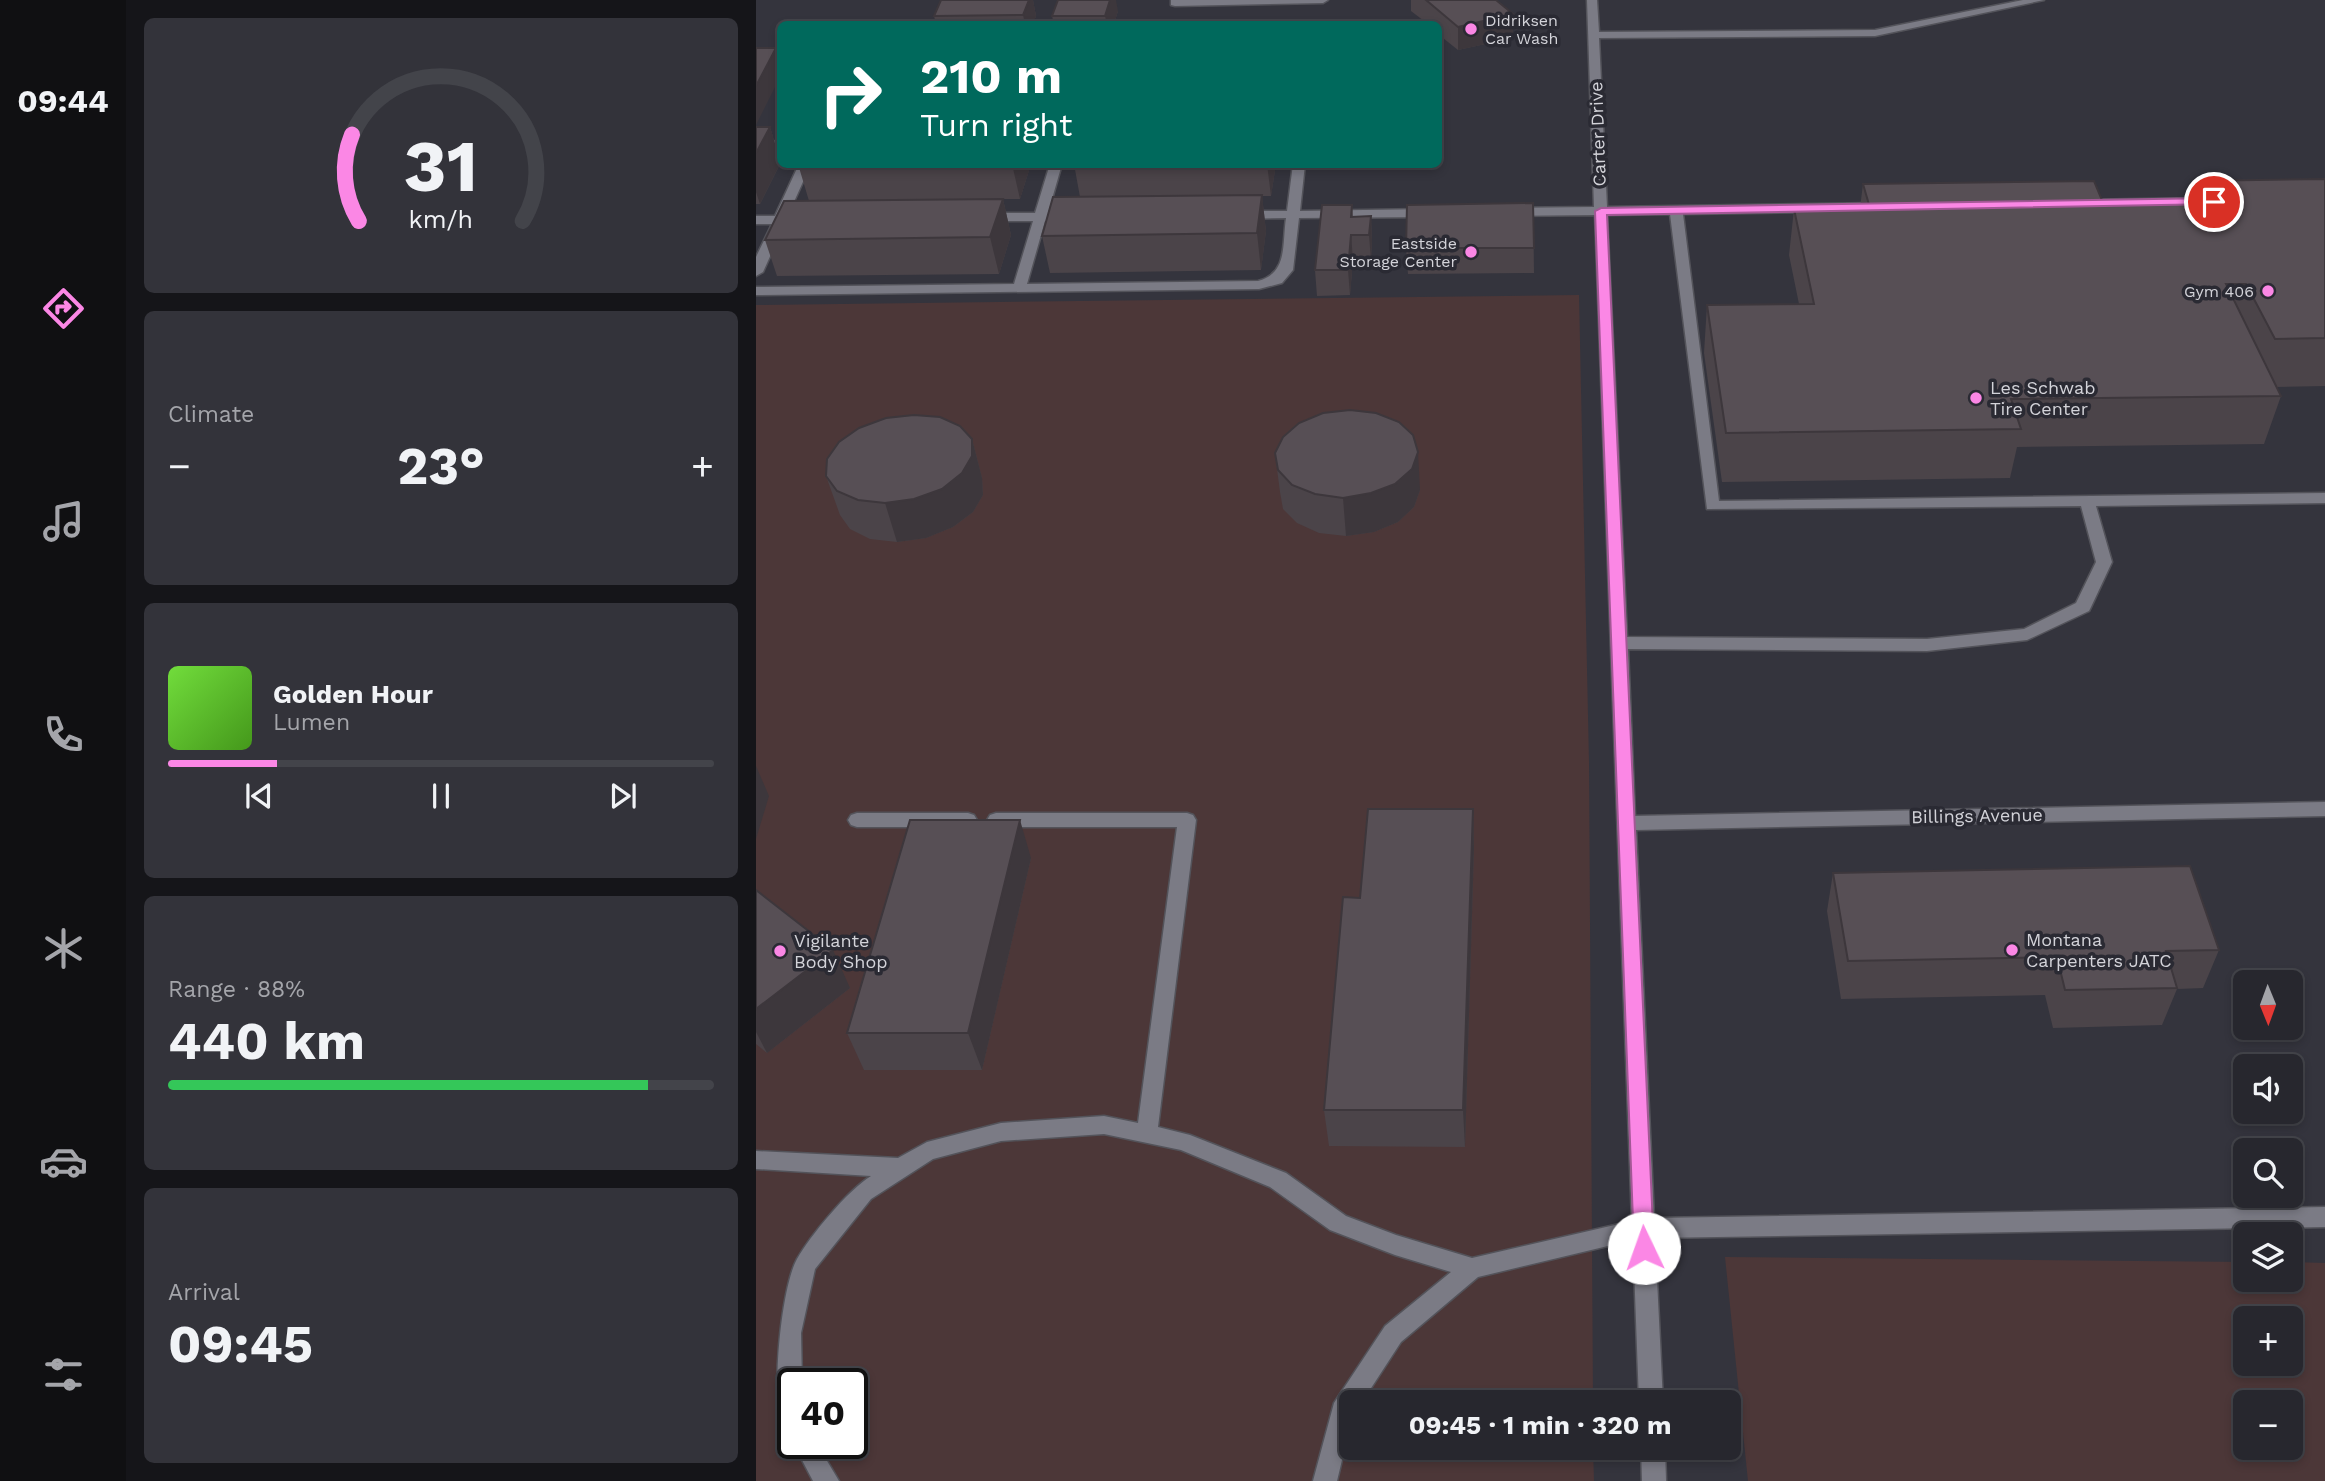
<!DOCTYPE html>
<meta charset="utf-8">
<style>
body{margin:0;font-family:"Work Sans",sans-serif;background:#33333a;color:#f1f3f6;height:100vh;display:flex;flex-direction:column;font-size:26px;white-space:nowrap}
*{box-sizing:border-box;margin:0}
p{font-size:23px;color:#a4a5aa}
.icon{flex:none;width:38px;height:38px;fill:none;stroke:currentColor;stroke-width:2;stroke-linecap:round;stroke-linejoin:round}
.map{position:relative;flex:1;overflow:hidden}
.drawer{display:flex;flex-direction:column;gap:18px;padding:18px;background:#151519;width:630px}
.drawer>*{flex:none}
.guide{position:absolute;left:21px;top:21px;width:665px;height:147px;border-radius:10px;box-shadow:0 4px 10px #0003,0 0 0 2px #43444a;background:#00695c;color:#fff;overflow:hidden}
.needle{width:46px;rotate:179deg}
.controls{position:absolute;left:1477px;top:970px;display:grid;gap:14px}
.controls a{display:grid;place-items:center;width:70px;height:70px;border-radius:10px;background:#27272e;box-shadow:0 4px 10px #0003,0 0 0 2px #43444a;font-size:35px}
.speed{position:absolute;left:21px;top:1368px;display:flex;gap:14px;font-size:35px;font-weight:700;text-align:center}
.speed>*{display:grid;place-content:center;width:91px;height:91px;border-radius:50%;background:#27272e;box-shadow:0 4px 10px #0003,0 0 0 2px #43444a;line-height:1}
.speed .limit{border:4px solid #111;border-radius:10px;background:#fff;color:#111}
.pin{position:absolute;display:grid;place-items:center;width:60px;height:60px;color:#fff;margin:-30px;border:4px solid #fff;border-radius:50%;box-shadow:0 2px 7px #0007}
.me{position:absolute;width:77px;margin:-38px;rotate:357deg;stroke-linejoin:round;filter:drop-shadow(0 0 5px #0008)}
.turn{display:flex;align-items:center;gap:24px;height:147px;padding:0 28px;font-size:32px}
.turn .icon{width:91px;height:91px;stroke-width:2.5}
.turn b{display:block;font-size:49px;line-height:60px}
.big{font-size:52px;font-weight:700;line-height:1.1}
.drawer .tile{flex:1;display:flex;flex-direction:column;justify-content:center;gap:10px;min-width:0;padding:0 24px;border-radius:10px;background:#33333a}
.drawer .dial{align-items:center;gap:0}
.dial svg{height:182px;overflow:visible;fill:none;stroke:#43444a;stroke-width:7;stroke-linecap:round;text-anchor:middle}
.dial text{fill:#f1f3f6;stroke:none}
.song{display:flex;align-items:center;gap:21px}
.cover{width:84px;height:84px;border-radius:10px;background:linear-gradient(135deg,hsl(100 70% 55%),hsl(100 70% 35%))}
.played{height:7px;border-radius:4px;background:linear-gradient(90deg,#fb87e5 20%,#43444a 20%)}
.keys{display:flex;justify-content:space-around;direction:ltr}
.heat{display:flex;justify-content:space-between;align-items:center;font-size:38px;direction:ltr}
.charge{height:10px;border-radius:5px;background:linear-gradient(90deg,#34c759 88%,#43444a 0)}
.trip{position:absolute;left:583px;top:1390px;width:402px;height:70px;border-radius:10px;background:#27272e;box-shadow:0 4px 10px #0003,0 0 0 2px #43444a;font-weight:700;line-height:70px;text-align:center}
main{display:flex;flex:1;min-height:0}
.tabs{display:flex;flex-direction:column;width:126px;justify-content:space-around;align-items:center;background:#101012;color:#a4a5aa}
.tabs .icon{width:49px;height:49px}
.tabs .active{color:#fb87e5}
.tabs b{font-size:32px;color:#f1f3f6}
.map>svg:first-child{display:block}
</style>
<main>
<nav class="tabs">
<b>09:44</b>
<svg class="icon active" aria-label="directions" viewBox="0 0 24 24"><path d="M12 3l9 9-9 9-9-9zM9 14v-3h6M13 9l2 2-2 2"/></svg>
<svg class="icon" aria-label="music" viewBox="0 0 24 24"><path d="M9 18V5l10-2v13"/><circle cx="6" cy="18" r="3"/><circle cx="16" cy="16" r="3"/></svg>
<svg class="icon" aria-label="phone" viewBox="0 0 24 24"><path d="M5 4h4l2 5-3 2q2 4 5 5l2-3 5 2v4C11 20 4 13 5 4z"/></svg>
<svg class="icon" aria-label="climate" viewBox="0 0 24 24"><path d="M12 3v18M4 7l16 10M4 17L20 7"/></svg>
<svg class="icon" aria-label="car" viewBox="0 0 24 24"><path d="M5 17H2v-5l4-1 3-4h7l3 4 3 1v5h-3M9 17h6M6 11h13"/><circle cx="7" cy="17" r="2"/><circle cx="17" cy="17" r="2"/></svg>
<svg class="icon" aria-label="filters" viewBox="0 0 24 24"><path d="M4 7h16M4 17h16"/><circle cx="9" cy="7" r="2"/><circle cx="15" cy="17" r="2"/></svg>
</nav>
<section class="drawer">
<div class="tile dial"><svg viewBox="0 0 100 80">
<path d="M14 69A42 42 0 1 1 86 69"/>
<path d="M14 69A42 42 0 0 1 11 31" stroke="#fb87e5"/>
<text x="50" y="56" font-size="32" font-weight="700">31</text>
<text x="50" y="72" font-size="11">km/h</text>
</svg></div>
<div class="tile"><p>Climate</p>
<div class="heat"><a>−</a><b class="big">23°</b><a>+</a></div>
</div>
<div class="tile">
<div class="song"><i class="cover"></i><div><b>Golden Hour</b><p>Lumen</p></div></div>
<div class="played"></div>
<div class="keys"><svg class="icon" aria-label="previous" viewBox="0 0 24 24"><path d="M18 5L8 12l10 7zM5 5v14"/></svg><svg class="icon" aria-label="pause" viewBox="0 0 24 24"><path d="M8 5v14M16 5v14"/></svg><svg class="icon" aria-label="next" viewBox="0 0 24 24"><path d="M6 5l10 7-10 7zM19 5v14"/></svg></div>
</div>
<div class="tile"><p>Range · 88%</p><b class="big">440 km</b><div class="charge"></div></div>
<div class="tile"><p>Arrival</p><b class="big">09:45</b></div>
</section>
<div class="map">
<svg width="1569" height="1481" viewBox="0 0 1569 1481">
<rect width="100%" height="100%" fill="#34343d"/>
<g fill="#4c3738" fill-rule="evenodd">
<path d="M823 295 833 762 837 1402H595V1447H837L838 1481H0V305ZM37 1384H96V1444H37Z"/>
<path d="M969 1257 1489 1262V1279H1535V1262L1569 1263V1481H992ZM1489 1318H1535V1363H1489ZM1489 1402H1535V1447H1489Z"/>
</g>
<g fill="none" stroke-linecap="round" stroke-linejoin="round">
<defs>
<g id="minor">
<path d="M415 0H572L567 3 419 6 415 5Z"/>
<path d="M831 0H841L843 32 1119 30 1267 0H1288L1119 36 843 38 851 207 1128 203 1134 207 1128 211 927 214 963 501 1569 493V503L1340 506 1356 562 1335 607 1333 611 1271 640 1171 651 872 649 879 816 1569 802V816L880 830 898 1218 1569 1207V1227L899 1238 907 1402H883L877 1240 722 1277 645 1342 606 1402H595V1422L581 1481H557L578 1403 629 1326 695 1272 639 1255 574 1230 514 1187 425 1150 348 1134 245 1141 177 1159 115 1199 59 1269 45 1333 46 1384H37V1435L29 1432C13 1405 25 1287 41 1259 54 1236 92 1190 115 1176L0 1169V1151L142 1158 171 1142 245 1123 348 1116 382 1123 421 827H240L234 825 231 820 234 815 240 813H431L437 815 440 820 402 1127 434 1135 530 1173 590 1216 640 1235 716 1258 876 1221 839 215 754 216 748 212 754 208 838 207ZM914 214 951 509 1325 506 1340 562 1320 603 1268 629 1171 639 871 637 851 215Z"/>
<path d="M24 138V153H17L18 142Z"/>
<path d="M43 164H55L32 215H43L49 219 43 223H29L7 272 0 276V257L16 224H0V216H19Z"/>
<path d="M294 164H306L292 213H313L319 217 313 221H289L271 284 502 281C532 273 526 245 530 218L484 219 478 215 484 211H531L537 164H549L544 211 673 209 679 213 673 217 543 218 537 270 526 283 503 289 0 295V287L258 284 277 221H229L223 217 229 213H279Z"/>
<path d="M1454 198 1458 199V205L1324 208 1318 204 1324 200Z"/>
<path d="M101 813H212L218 815 221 820 218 825 212 827H101L95 825 92 820 95 815Z"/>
<path d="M37 1443 61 1444 83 1481H57Z"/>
<path d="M885 1447H909L910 1481H886Z"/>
</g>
</defs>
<use href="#minor" stroke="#53535a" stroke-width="3"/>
<use href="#minor" fill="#7b7b85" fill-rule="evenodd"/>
</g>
<g fill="#4b4449">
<path d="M185 0H277L280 16 277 24H180L178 16Z"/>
<path d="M655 0H740L757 14V38L702 50 682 34V24H672L655 11Z"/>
<path d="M362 11 358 24H298L296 16Z"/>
<path d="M0 127H14L24 160V164L4 204H0Z"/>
<path d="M42 164H275L264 199H247L255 235 243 274 21 276 9 240 53 201Z"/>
<path d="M318 164H520L515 196H506L510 231 505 270 294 273 286 236 324 197Z"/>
<path d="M1569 179V386L1520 387 1525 396 1508 444 1261 447 1254 478 966 482 948 353 951 305 1043 304 1033 255 1038 209 1104 208 1107 184 1348 205 1431 204 1438 181Z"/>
<path d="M777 203 778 273 652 274 650 248Z"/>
<path d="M596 205 597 217 615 216 616 241 615 260H597L594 295 561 296 559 270Z"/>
<path d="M216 439 226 478 227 495 217 512 197 527 170 538 141 542 114 539 94 529 84 515 70 476Z"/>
<path d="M519 453 664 490 658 507 642 522 618 532 590 536 563 533 541 523 527 509 524 492Z"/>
<path d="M717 809 718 848 709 1147 573 1146 568 1110Z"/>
<path d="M275 858 226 1070H108L91 1033Z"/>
<path d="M1077 873 1463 950 1447 988 1421 989 1406 1025 1297 1028 1289 995 1085 999 1071 911Z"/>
<path d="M0 890 94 988 11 1053 0 1044Z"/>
</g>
<g fill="#3d373c">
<path d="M273 0H277L280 16 277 24H269L267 15Z"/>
<path d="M354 0H360L362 11 358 24H351L349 16Z"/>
<path d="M757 14V38L702 50V27Z"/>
<path d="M20 48 24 63V77L0 125V86Z"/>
<path d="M14 127 24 160V164L4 204 0 192V153Z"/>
<path d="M256 164H275L264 199Z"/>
<path d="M511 164H520L515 196Z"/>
<path d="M506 195 510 231 505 270 501 233Z"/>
<path d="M247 199 255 235 243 274 234 237Z"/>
<path d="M615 216 616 241 615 260 613 235Z"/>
<path d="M595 235 597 260 594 295 592 270Z"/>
<path d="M216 439 226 478 227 495 217 512 197 527 170 538 141 542 129 503Z"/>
<path d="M662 452 664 490 658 507 642 522 618 532 590 536 587 498Z"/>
<path d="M0 766 13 796 0 839Z"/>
<path d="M717 809 718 848 709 1147 707 1110Z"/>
<path d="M264 820 275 858 226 1070 212 1033Z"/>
<path d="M77 950 94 988 11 1053 0 1032V1009Z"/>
</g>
<g fill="#574f55" stroke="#3d373c" stroke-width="2">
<path d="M185 0H273L267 15 178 16Z"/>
<path d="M302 0H354L349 16H296Z"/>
<path d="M670 0H740L757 14 702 27Z"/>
<path d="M0 48H20L0 86Z"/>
<path d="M0 127H14L0 153Z"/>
<path d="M1569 179V338L1519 339 1490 284H1470L1525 396 1255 399 1265 429 970 433 951 305 1058 304 1038 209 1114 208 1107 184 1338 181 1348 205 1449 203 1438 181Z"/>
<path d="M506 195 501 233 286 236 297 197Z"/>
<path d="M247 199 234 237 9 240 28 201Z"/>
<path d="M777 203 778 248H650L651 205Z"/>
<path d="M566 205H596L595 217 615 216 613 235H595L592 270H559Z"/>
<path d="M594 410 620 413 643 422 657 435 662 452 656 469 639 484 615 493 587 498 559 494 536 485 522 470 519 453 527 437 543 423 567 413Z"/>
<path d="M158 415 184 417 204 426 216 439V456L206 473 186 489 158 499 129 503 102 500 81 491 70 476 71 459 83 442 103 428 130 418Z"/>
<path d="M612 809H717L707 1110H568L587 897 604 898Z"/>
<path d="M154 820H264L212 1033H91Z"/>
<path d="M1434 866 1463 950 1410 951 1421 988 1309 990 1301 957 1092 961 1077 873Z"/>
<path d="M0 890 77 950 0 1009Z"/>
</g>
<path fill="#fb87e5" stroke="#a35895" stroke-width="2" d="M1458 198 1462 199V204L851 215 898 1248 896 1255 888 1257 881 1255 878 1248 839 211 845 208Z"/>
<g fill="#fb87e5" stroke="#2a2a33" stroke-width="2.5">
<circle cx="715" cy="29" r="7"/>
<circle cx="715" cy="252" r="7"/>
<circle cx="1512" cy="291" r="7"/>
<circle cx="1220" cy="398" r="7"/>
<circle cx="1256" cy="950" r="7"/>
<circle cx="24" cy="951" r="7"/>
</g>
<g text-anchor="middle" stroke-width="7" stroke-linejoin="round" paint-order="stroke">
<g font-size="16" fill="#d3d3d9" stroke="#2a2a33" text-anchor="end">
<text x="729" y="26" text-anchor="start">Didriksen<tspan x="729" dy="18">Car Wash</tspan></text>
<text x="701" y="249">Eastside<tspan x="701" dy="18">Storage Center</tspan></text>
<text x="1498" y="297">Gym 406</text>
</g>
<g font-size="18" fill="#d3d3d9" stroke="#2a2a33">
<text transform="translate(842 134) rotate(-92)" y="6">Carter Drive</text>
<text transform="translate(1221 816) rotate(-1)" y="6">Billings Avenue</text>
</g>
<g font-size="18" fill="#d3d3d9" stroke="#2a2a33" text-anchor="start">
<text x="1234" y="394">Les Schwab<tspan x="1234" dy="21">Tire Center</tspan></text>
<text x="1270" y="946">Montana<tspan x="1270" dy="21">Carpenters JATC</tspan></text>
<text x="38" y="947">Vigilante<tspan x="38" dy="21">Body Shop</tspan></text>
</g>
</g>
</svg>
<div class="controls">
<a><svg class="needle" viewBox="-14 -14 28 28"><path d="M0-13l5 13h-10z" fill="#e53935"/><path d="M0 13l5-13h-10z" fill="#a4a5aa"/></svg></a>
<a><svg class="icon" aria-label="sound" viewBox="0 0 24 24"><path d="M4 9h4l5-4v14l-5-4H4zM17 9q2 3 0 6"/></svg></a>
<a><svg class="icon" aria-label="search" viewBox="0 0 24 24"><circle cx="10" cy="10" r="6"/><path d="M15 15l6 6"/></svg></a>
<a><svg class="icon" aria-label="layers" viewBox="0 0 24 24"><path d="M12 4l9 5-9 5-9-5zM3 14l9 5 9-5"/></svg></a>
<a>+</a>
<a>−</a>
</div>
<div class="speed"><div class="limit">40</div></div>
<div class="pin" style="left:1458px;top:202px;background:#d93025"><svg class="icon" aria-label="arrive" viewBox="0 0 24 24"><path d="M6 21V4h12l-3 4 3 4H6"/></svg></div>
<svg class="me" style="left:888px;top:1248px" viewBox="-20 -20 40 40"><circle r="19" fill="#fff"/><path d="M0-13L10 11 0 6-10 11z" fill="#fb87e5"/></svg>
<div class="trip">09:45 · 1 min · 320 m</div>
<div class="guide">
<div class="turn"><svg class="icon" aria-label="right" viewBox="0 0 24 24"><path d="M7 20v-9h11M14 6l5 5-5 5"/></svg><div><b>210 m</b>Turn right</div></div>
</div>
</div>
</main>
